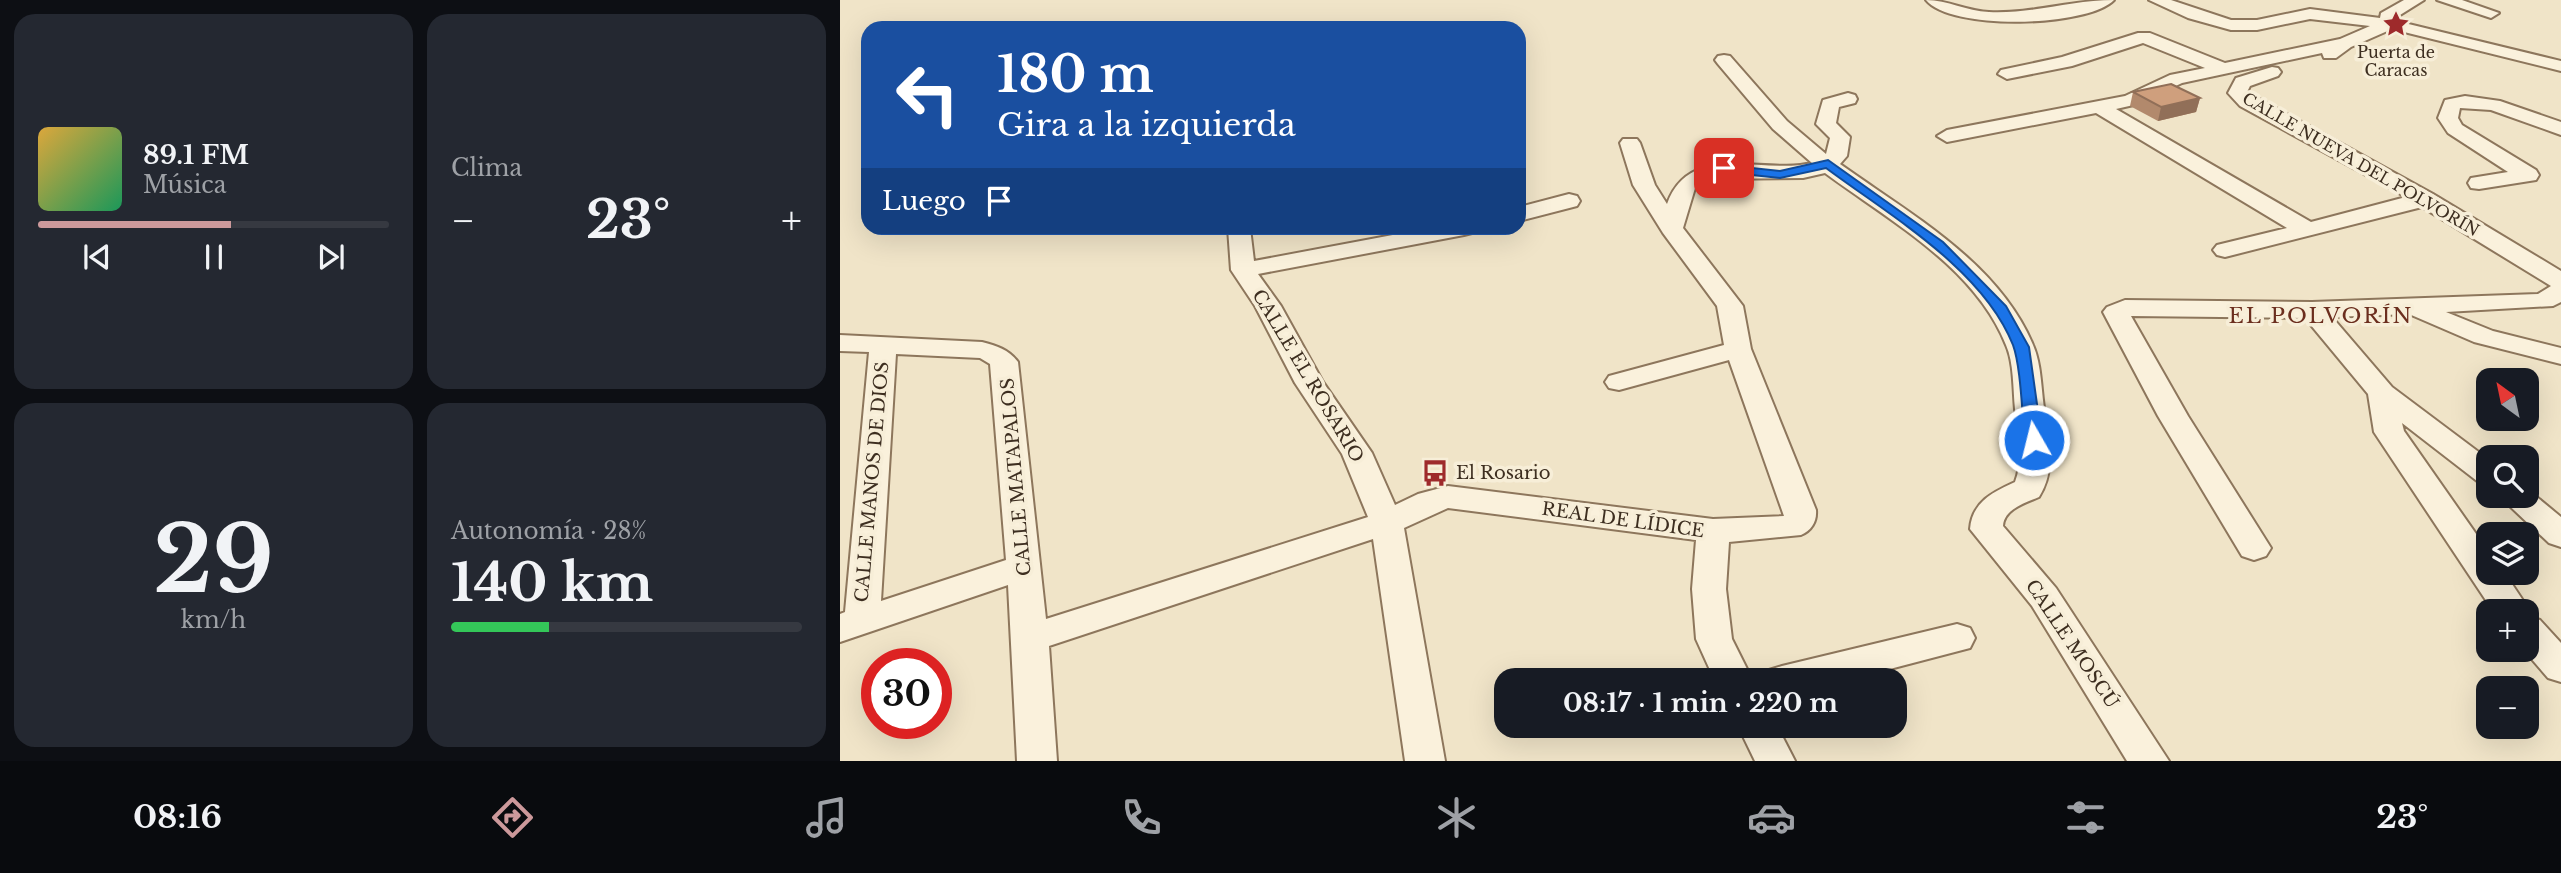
<!DOCTYPE html>
<html lang="es">
<meta charset="utf-8">
<style>
body{margin:0;font-family:"Libre Baskerville",serif;background:#242831;color:#f1f3f6;height:100vh;display:flex;flex-direction:column;font-size:26px;white-space:nowrap}
*{box-sizing:border-box;margin:0}
p{font-size:23px;color:#9ea1a6}
.icon{flex:none;width:38px;height:38px;fill:none;stroke:currentColor;stroke-width:2;stroke-linecap:round;stroke-linejoin:round}
.map{position:relative;flex:1;overflow:hidden}
.sheet{display:flex;flex-direction:column;gap:14px;padding:14px;background:#0d0f14;width:840px}
.sheet>*{flex:none}
.top-card{position:absolute;left:21px;top:21px;width:665px;height:214px;border-radius:21px;box-shadow:0 7px 28px #0002;background:#1a4fa0;color:#fff;overflow:hidden}
.needle{width:46px;rotate:327deg}
.controls{position:absolute;left:1636px;top:368px;display:grid;gap:14px}
.controls a{display:grid;place-items:center;width:63px;height:63px;border-radius:14px;background:#171b24;box-shadow:0 7px 28px #0002;font-size:35px}
.speed{position:absolute;left:21px;top:648px;display:flex;gap:14px;font-size:35px;font-weight:700;text-align:center}
.speed>*{display:grid;place-content:center;width:91px;height:91px;border-radius:50%;background:#171b24;box-shadow:0 7px 28px #0002;line-height:1}
.speed .limit{border:10px solid #d22;background:#fff;color:#111}
.pin{position:absolute;display:grid;place-items:center;width:60px;height:60px;color:#fff;margin:-30px;border-radius:14px;box-shadow:0 4px 10px #0006}
.me{position:absolute;width:77px;margin:-38px;rotate:352deg;stroke-linejoin:round;filter:drop-shadow(0 0 5px #0008)}
.turn{display:flex;align-items:center;gap:24px;height:147px;padding:0 21px;font-size:32px}
.turn .icon{width:91px;height:91px;stroke-width:2.5}
.turn b{display:block;font-size:49px;line-height:60px}
.then{display:flex;align-items:center;height:66px;padding:0 21px;background:#0003;gap:14px;font-size:26px}
.big{font-size:52px;font-weight:700;line-height:1.1}
.sheet .widget{flex:1;display:flex;flex-direction:column;justify-content:center;gap:10px;min-width:0;padding:0 24px;border-radius:21px;background:#242831}
.sheet .dial{align-items:center;gap:0}
.dial b{font-size:91px;line-height:1}
.song{display:flex;align-items:center;gap:21px}
.cover{width:84px;height:84px;border-radius:10px;background:linear-gradient(135deg,hsl(40 70% 55%),hsl(150 70% 35%))}
.played{height:7px;border-radius:4px;background:linear-gradient(90deg,#cc999b 55%,#363941 55%)}
.keys{display:flex;justify-content:space-around;direction:ltr}
.heat{display:flex;justify-content:space-between;align-items:center;font-size:38px;direction:ltr}
.charge{height:10px;border-radius:5px;background:linear-gradient(90deg,#34c759 28%,#363941 0)}
.sheet .tiles{flex:1;display:grid;gap:14px;grid-template-columns:repeat(2,1fr)}
.trip{position:absolute;left:654px;top:668px;width:413px;height:70px;border-radius:21px;background:#171b24;box-shadow:0 7px 28px #0002;font-weight:700;line-height:70px;text-align:center}
.menu{display:flex;height:112px;justify-content:space-around;align-items:center;background:#090b0e;color:#9ea1a6}
.menu .icon{width:49px;height:49px}
.menu .active{color:#cc999b}
.menu b{font-size:32px;color:#f1f3f6}
main{display:flex;flex:1;min-height:0}
.map>svg:first-child{display:block}
</style>
<main>
<section class="sheet">
<div class="tiles">
<div class="widget">
<div class="song"><i class="cover"></i><div><b>89.1 FM</b><p>Música</p></div></div>
<div class="played"></div>
<div class="keys"><svg class="icon" aria-label="previous" viewBox="0 0 24 24"><path d="M18 5L8 12l10 7zM5 5v14"/></svg><svg class="icon" aria-label="pause" viewBox="0 0 24 24"><path d="M8 5v14M16 5v14"/></svg><svg class="icon" aria-label="next" viewBox="0 0 24 24"><path d="M6 5l10 7-10 7zM19 5v14"/></svg></div>
</div>
<div class="widget"><p>Clima</p>
<div class="heat"><a>−</a><b class="big">23°</b><a>+</a></div>
</div>
<div class="widget dial"><b>29</b><p>km/h</p></div>
<div class="widget"><p>Autonomía · 28%</p><b class="big">140 km</b><div class="charge"></div></div>
</div>
</section>
<div class="map">
<svg width="1721" height="761" viewBox="0 0 1721 761">
<rect width="100%" height="100%" fill="#f0e4c8"/>
<g fill="none" stroke-linecap="round" stroke-linejoin="round">
<defs>
<g id="street">
<path d="M1086 0C1108 0 1126 11 1149 12 1192 14 1232 0 1274 0 1248 27 1111 31 1086 0Z"/>
<path d="M1309 0H1331L1391 20H1417L1470 9 1540 18 1541 13 1564 0H1584L1552 20 1721 61V71L1552 29 1511 47 1496 58H1484L1482 53 1342 83 1298 104 1276 109 1471 222 1566 197 1400 106 1388 93 1396 78 1432 67 1438 68 1441 72 1438 76 1410 86 1407 92 1593 194 1721 271V302L1713 306 1606 312 1653 331 1721 348V364L1634 342 1569 314 1492 317 1552 387 1648 459V484L1637 481 1562 423 1564 431 1648 551V572H1664L1690 611 1687 616V611H1653L1534 432 1528 394 1465 318 1291 316 1348 416 1431 548 1426 556 1414 560 1402 556 1318 416 1263 312 1267 307 1285 300 1472 302 1698 294 1711 286 1582 207 1385 257 1377 255 1373 250 1377 245 1447 228 1256 113 1107 142 1097 136 1107 130 1285 96 1330 75 1365 68 1303 43 1232 66 1167 79 1158 74 1161 70 1222 57 1298 33H1310L1385 63 1500 39 1530 26 1470 19 1417 30H1391L1348 18Z"/>
<path d="M1597 0H1622L1659 13 1651 18Z"/>
<path d="M884 55 890 56 947 121 986 154 990 138 976 124 983 100 1008 93 1015 95 1017 99 1015 103 999 107 996 123 1010 137 1007 156 1000 164C1070 214 1158 262 1193 345 1202 365 1201 393 1205 414 1209 444 1216 469 1199 497 1185 503 1164 509 1163 526L1216 588 1329 761H1287L1192 606 1130 529C1132 502 1153 492 1175 482 1184 458 1178 435 1175 409 1173 389 1174 363 1166 345 1135 267 1050 221 985 173L963 178 871 179 855 188 843 228 903 306 911 349 976 510C977 522 971 531 961 535L889 542 886 589 892 639 913 681H875L856 639 852 589 856 540 608 508 564 528 605 761H565L533 539 209 646 217 761H177L168 585 0 642V614L5 612 29 352 0 351V335L142 342C157 346 168 349 178 362L206 619 528 517 502 454 455 383 415 306 391 270 388 228H410L414 261 590 228H636L632 233 624 235 418 274 441 306 483 382 532 453 555 505 578 494 608 486 873 519 944 516 889 360 779 390 769 388 765 382 769 376 884 345 877 306 823 233 793 185 780 143 783 139H797L800 143 815 185 827 204C850 140 922 175 972 163L933 129 878 64 875 60 878 56ZM56 354 140 358 150 364 166 560 41 601Z"/>
<path d="M1625 96 1660 101 1721 122V135L1651 110 1620 108 1618 118 1622 125 1696 170 1699 175 1696 180 1639 189 1631 188 1628 183 1631 178 1668 172 1608 133 1598 118 1605 100Z"/>
<path d="M729 194 737 196 740 201 737 206 679 221V207Z"/>
<path d="M1687 489 1721 517V547L1709 543 1658 495H1687Z"/>
<path d="M1687 616 1700 620 1721 643V682L1708 678 1683 649H1687Z"/>
<path d="M1117 624 1130 628 1135 638 1130 648 1004 681H923L929 670 942 666Z"/>
<path d="M898 726H937L955 761H915Z"/>
</g>
</defs>
<use href="#street" stroke="#8d765c" stroke-width="4"/>
<use href="#street" fill="#faf1dc" fill-rule="evenodd"/>
</g>
<path fill="#b2896c" d="M1293 92 1360 98 1356 112 1318 121 1290 106Z"/>
<path fill="#916f58" d="M1360 98 1356 112 1318 121 1321 107Z"/>
<path fill="#cf9f7d" stroke="#916f58" stroke-width="2" d="M1331 84 1360 98 1321 107 1293 92Z"/>
<path fill="#1a73e8" stroke="#114b97" stroke-width="2" d="M988 160 1103 242 1166 306 1189 347 1202 440 1200 444 1194 446 1185 440C1182 415 1181 367 1173 345 1143 269 1049 215 986 168L940 178 884 172 878 168 884 165 940 171Z"/>
<defs>
<symbol id="sight-bare" viewBox="-9 -9 18 18"><path d="M0-6L1.8-2.2L6-1.7L2.9 1.2L3.7 5.4L0 3.3L-3.7 5.4L-2.9 1.2L-6-1.7L-1.8-2.2Z" fill="#9e2a2b" stroke="#f7eed8" stroke-width="2.5" paint-order="stroke"/></symbol>
<symbol id="bus-bare" viewBox="-9 -9 18 18"><path d="M-5-6H5V4H4V6H2V4H-2V6H-4V4H-5ZM-3.5-4V0h7V-4ZM-3.5 1.2v1.5H-2V1.2ZM2 1.2v1.5H3.5V1.2Z" fill="#9e2a2b" stroke="#f7eed8" stroke-width="2.5" paint-order="stroke"/></symbol>
</defs>
<g fill-rule="evenodd">
<use href="#sight-bare" x="1537" y="5" width="38" height="38"/>
<use href="#bus-bare" x="576" y="454" width="38" height="38"/>
</g>
<g text-anchor="middle" stroke-width="7" stroke-linejoin="round" paint-order="stroke">
<g font-size="16" fill="#3d2e20" stroke="#f7eed8">
<text x="1556" y="58">Puerta de<tspan x="1556" dy="18">Caracas</tspan></text>
</g>
<g font-size="16" fill="#3d2e20" stroke="#f7eed8">
<text transform="translate(1521 164) rotate(30)" y="6">CALLE NUEVA DEL POLVORÍN</text>
</g>
<g font-size="18" fill="#3d2e20" stroke="#f7eed8">
<text transform="translate(468 376) rotate(59)" y="6">CALLE EL ROSARIO</text>
<text transform="translate(176 477) rotate(-95)" y="6">CALLE MATAPALOS</text>
<text transform="translate(32 482) rotate(-85)" y="6">CALLE MANOS DE DIOS</text>
<text transform="translate(783 520) rotate(8)" y="6">REAL DE LÍDICE</text>
<text transform="translate(1232 644) rotate(56)" y="6">CALLE MOSCÚ</text>
</g>
<g font-size="18" fill="#3d2e20" stroke="#f7eed8" text-anchor="start">
<text x="616" y="479">El Rosario</text>
</g>
<g font-size="21" letter-spacing="2" fill="#6b2e1e" stroke="#f7eed8">
<text x="1481" y="323">EL POLVORÍN</text>
</g>
</g>
</svg>
<div class="controls">
<a><svg class="needle" viewBox="-14 -14 28 28"><path d="M0-13l5 13h-10z" fill="#e53935"/><path d="M0 13l5-13h-10z" fill="#9ea1a6"/></svg></a>
<a><svg class="icon" aria-label="search" viewBox="0 0 24 24"><circle cx="10" cy="10" r="6"/><path d="M15 15l6 6"/></svg></a>
<a><svg class="icon" aria-label="layers" viewBox="0 0 24 24"><path d="M12 4l9 5-9 5-9-5zM3 14l9 5 9-5"/></svg></a>
<a>+</a>
<a>−</a>
</div>
<div class="speed"><div class="limit">30</div></div>
<div class="pin" style="left:884px;top:168px;background:#d93025"><svg class="icon" aria-label="arrive" viewBox="0 0 24 24"><path d="M6 21V4h12l-3 4 3 4H6"/></svg></div>
<svg class="me" style="left:1194px;top:440px" viewBox="-20 -20 40 40"><circle r="17" fill="#1a73e8" stroke="#fff" stroke-width="3"/><path d="M0-11L8 9 0 5-8 9z" fill="#fff"/></svg>
<div class="trip">08:17 · 1 min · 220 m</div>
<div class="top-card">
<div class="turn"><svg class="icon" aria-label="left" viewBox="0 0 24 24"><path d="M17 20v-9H6M10 6l-5 5 5 5"/></svg><div><b>180 m</b>Gira a la izquierda</div></div>
<div class="then">Luego<svg class="icon" aria-label="arrive" viewBox="0 0 24 24"><path d="M6 21V4h12l-3 4 3 4H6"/></svg></div>
</div>
</div>
</main>
<nav class="menu">
<b>08:16</b>
<svg class="icon active" aria-label="directions" viewBox="0 0 24 24"><path d="M12 3l9 9-9 9-9-9zM9 14v-3h6M13 9l2 2-2 2"/></svg>
<svg class="icon" aria-label="music" viewBox="0 0 24 24"><path d="M9 18V5l10-2v13"/><circle cx="6" cy="18" r="3"/><circle cx="16" cy="16" r="3"/></svg>
<svg class="icon" aria-label="phone" viewBox="0 0 24 24"><path d="M5 4h4l2 5-3 2q2 4 5 5l2-3 5 2v4C11 20 4 13 5 4z"/></svg>
<svg class="icon" aria-label="climate" viewBox="0 0 24 24"><path d="M12 3v18M4 7l16 10M4 17L20 7"/></svg>
<svg class="icon" aria-label="car" viewBox="0 0 24 24"><path d="M5 17H2v-5l4-1 3-4h7l3 4 3 1v5h-3M9 17h6M6 11h13"/><circle cx="7" cy="17" r="2"/><circle cx="17" cy="17" r="2"/></svg>
<svg class="icon" aria-label="filters" viewBox="0 0 24 24"><path d="M4 7h16M4 17h16"/><circle cx="9" cy="7" r="2"/><circle cx="15" cy="17" r="2"/></svg>
<b>23°</b>
</nav>
